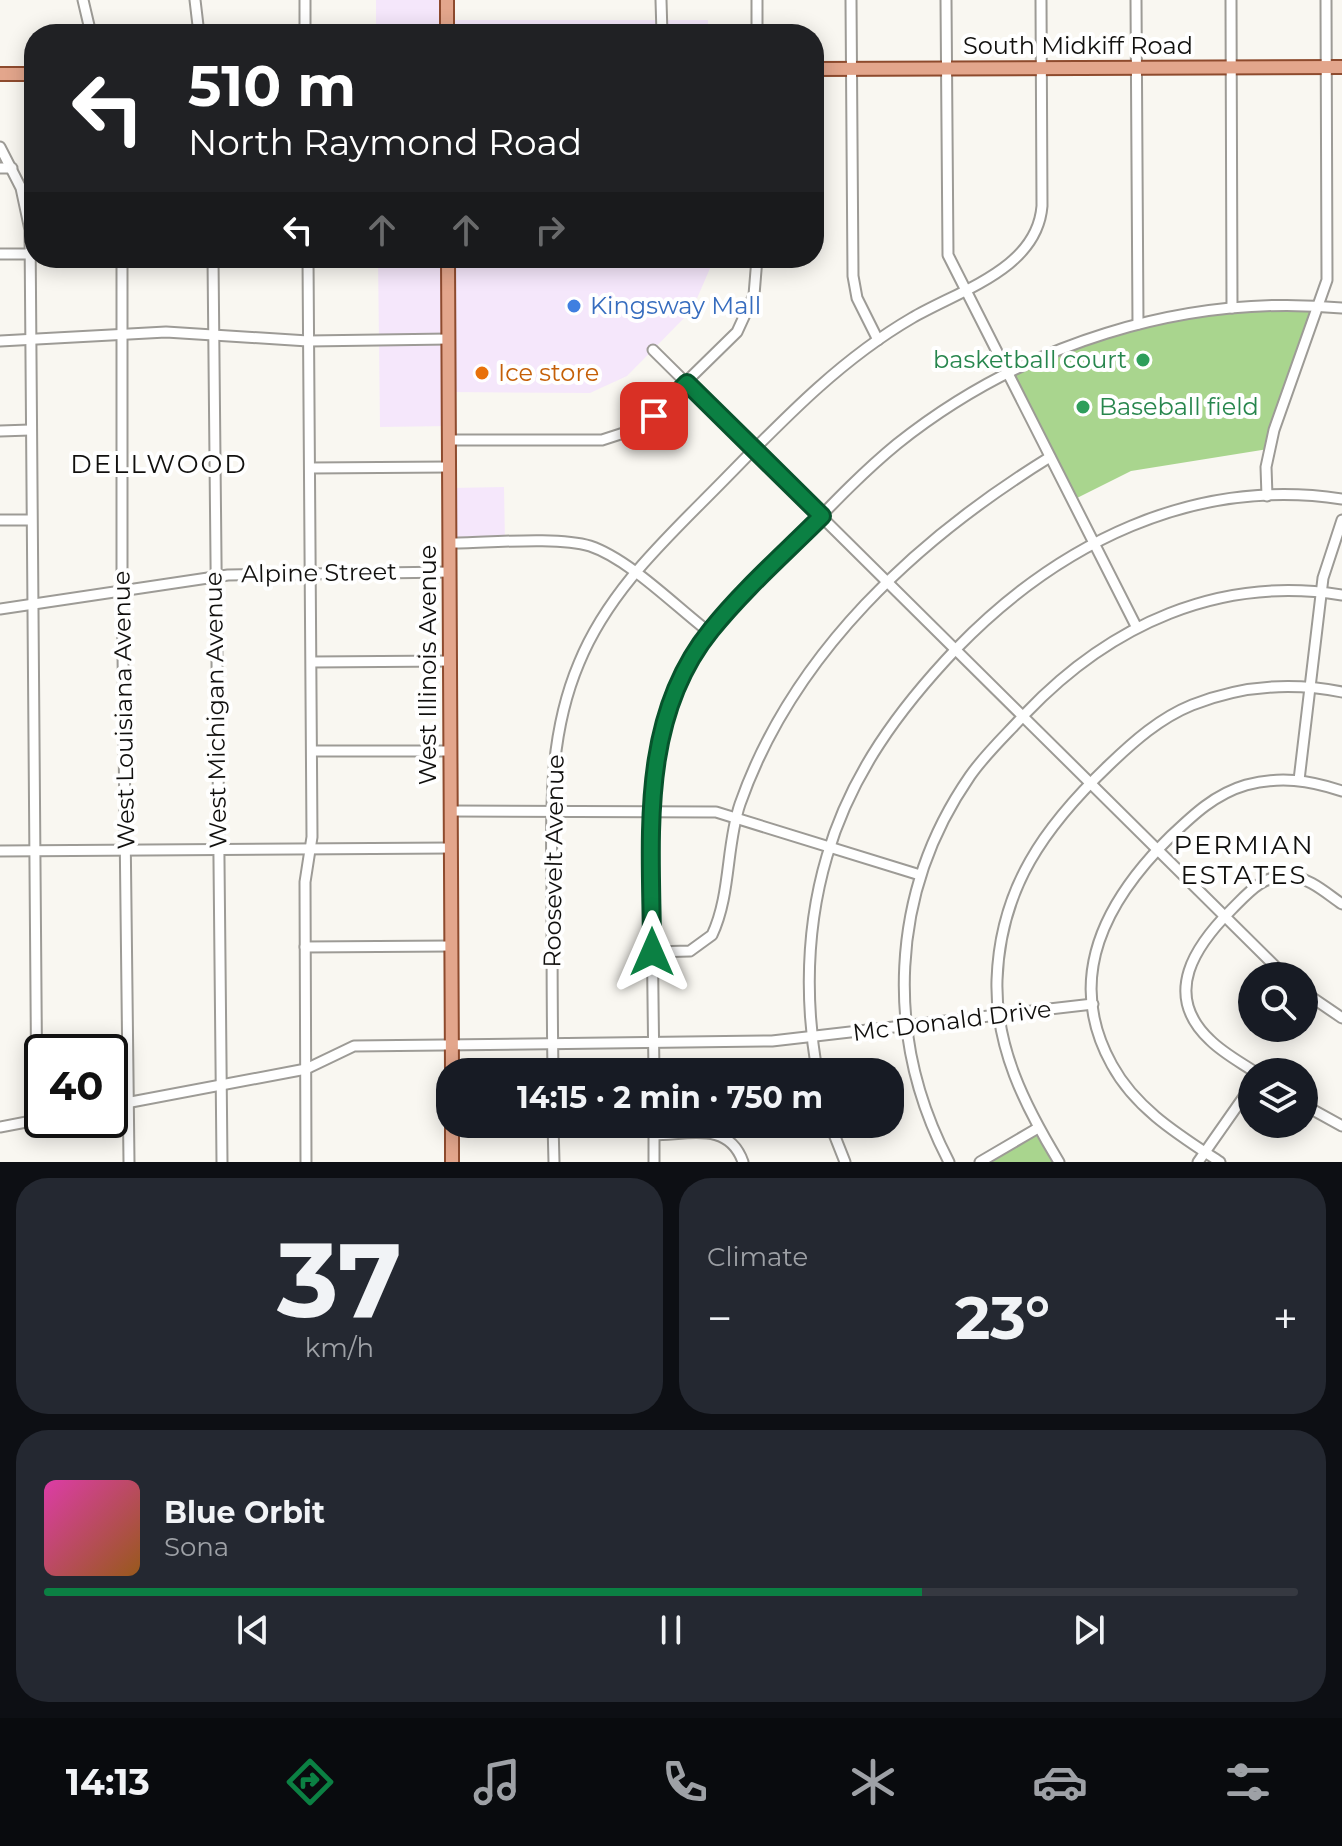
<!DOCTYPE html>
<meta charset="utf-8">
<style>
body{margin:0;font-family:Montserrat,sans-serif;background:#242831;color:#f1f3f6;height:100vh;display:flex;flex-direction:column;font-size:30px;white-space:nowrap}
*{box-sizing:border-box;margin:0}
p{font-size:26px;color:#9ea1a6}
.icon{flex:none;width:44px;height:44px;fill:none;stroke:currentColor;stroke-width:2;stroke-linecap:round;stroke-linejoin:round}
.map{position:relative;height:1162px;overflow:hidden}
.side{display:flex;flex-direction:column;gap:16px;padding:16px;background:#0d0f14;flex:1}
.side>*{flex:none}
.hud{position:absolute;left:24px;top:24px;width:800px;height:244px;border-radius:32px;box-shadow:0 4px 20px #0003;background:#202124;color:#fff;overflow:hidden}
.buttons{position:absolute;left:1238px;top:962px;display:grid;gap:16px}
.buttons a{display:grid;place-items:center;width:80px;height:80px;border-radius:50%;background:#171b24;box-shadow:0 4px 20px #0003;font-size:40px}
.speed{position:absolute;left:24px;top:1034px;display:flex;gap:16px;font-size:40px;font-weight:700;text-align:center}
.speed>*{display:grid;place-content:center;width:104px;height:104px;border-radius:50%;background:#171b24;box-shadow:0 4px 20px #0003;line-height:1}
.speed .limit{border:4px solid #111;border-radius:12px;background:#fff;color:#111}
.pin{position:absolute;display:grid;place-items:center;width:68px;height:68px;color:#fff;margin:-34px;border-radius:16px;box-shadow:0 4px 12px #0006}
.me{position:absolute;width:88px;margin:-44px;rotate:0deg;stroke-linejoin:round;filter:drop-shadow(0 0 6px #0008)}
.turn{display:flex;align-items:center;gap:28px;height:168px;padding:0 32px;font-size:36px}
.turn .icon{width:104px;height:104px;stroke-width:2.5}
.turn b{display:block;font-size:56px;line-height:68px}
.lanes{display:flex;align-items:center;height:76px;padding:0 32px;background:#0003;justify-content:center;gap:40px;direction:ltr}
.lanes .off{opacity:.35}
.big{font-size:60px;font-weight:700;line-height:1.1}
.side .tile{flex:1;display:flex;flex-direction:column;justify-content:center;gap:12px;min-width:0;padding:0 28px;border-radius:32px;background:#242831}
.side .dial{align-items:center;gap:0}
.dial b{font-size:104px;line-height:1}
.song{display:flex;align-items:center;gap:24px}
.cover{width:96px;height:96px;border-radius:12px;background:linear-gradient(135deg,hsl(320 70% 55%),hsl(30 70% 35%))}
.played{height:8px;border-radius:4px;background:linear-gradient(90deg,#0b8043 70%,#363941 70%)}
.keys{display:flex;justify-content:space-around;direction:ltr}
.heat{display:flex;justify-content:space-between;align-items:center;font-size:44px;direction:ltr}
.side .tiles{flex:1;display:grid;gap:16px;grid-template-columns:1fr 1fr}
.tile:last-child{grid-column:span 2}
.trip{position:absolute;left:436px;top:1058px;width:468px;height:80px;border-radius:32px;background:#171b24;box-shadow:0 4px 20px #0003;font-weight:700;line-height:80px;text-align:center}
.dock{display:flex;height:128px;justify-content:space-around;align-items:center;background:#090b0e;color:#9ea1a6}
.dock .icon{width:56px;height:56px}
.dock .selected{color:#0b8043}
.dock b{font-size:36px;color:#f1f3f6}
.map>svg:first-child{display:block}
</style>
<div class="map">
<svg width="1342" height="1162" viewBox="0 0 1342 1162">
<rect width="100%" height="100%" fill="#f9f7f1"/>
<g fill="#f5e7fb">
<path d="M376 0H447L449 20H708V34H376Z"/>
<path d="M378 258H710L711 266 692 310 627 376 590 393 451 392V426L380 427Z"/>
<path d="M504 487 505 544H451V488Z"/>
</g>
<g fill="#a9d58e">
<path d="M1318 307 1268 449 1131 471 1073 500 1007 373 1041 357 1168 317Z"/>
<path d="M1036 1135 1055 1162H986Z"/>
</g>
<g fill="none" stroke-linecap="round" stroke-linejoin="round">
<defs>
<g id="minor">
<path d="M83 0 91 34"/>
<path d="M195 0 199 34"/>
<path d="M305 0V34"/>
<path d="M661 0 662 34"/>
<path d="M757 0V34"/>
<path d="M851 0 853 276 857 298 878 340"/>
<path d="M946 0 948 255 1136 626"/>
<path d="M1136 0 1138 324"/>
<path d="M1231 0 1232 308"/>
<path d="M0 147 21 188 30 230 37 1120"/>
<path d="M0 168H12"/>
<path d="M0 254H30"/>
<path d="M122 258V569L129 1162"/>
<path d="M213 258 222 1162"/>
<path d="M0 341 166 332 308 341 449 339"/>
<path d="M653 350 1285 976"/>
<path d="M0 431 30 430"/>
<path d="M449 440H602L639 428 737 332 754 295 757 258"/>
<path d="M310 468 449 467"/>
<path d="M1267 496 1266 467 1274 430 1327 280 1326 0"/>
<path d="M0 520H30"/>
<path d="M449 543C486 543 558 536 590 546 629 559 675 606 709 632"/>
<path d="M0 609 228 575 450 572"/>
<path d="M312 662 450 661"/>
<path d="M312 751H451"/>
<path d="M1299 780 1323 578 1342 520"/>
<path d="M451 811 716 812 920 875"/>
<path d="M0 851 451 848"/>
<path d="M305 947 451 946"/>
<path d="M652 952 690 951 712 935C731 895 726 845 740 804 793 653 917 539 1050 457"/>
<path d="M1304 992 1342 1018"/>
<path d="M553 1072C552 1011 552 951 552 890 551 813 548 736 579 663 609 590 666 539 720 484 780 423 838 361 912 318 960 290 1037 269 1042 206L1041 0"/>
<path d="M654 1072C653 1004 652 935 652 867 652 817 649 765 665 717 688 647 738 600 789 549 824 513 858 476 897 444 1021 345 1183 293 1342 308"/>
<path d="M817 1072C805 1000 806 927 827 856 851 774 899 709 957 648 1058 544 1193 476 1342 499"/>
<path d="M1255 1072C1240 1062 1223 1053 1210 1040 1161 994 1196 945 1232 909 1249 892 1263 875 1288 876 1309 877 1326 893 1342 904"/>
<path d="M1304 1105 1342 1126"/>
<path d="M110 1106 306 1069 354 1046 772 1041 1093 1004"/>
<path d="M553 1124 554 1162"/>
<path d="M654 1124V1162"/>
<path d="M830 1124 845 1162"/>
<path d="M0 1127 42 1119"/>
<path d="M654 1135C692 1134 729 1122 743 1162"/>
<path d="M306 1162 305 882 312 837 308 258"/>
<path d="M949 1162C884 1038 889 893 970 776 986 753 1007 734 1026 713 1110 625 1219 575 1342 595"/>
<path d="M980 1162 1038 1128"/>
<path d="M1059 1162C1025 1106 995 1047 997 980 1000 888 1045 826 1109 765 1134 741 1160 718 1192 705 1240 686 1292 682 1342 692"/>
<path d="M1198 1162 1252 1085"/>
<path d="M1220 1162C1179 1135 1136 1109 1112 1065 1063 977 1107 899 1171 836 1193 815 1215 794 1246 785 1280 776 1309 780 1342 791"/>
</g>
<g id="major">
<path d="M447 0V34"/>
<path d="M814 69 1342 67"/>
<path d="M0 74H34"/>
<path d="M448 258 452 1072"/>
<path d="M452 1124V1162"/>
</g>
</defs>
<use href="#minor" stroke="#9d9b96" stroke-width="13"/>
<use href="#major" stroke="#8e4b2e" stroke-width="16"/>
<use href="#minor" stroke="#fff" stroke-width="9"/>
<use href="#major" stroke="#e3a68c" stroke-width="12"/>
</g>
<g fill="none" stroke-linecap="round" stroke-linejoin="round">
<defs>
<path id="route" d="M652 952C652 842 637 721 711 630 744 589 785 553 822 516L687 383 654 416"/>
</defs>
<use href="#route" stroke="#07532c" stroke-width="20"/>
<use href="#route" stroke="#0b8043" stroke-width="14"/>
</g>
<circle fill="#3f7fe0" stroke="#fff" stroke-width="3" cx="574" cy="306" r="8"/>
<g fill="#2e9e5b" stroke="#fff" stroke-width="3">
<circle cx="1143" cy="360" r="8"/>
<circle cx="1083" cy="407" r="8"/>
</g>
<circle fill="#e8710a" stroke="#fff" stroke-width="3" cx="482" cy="373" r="8"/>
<g text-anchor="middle" stroke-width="8" stroke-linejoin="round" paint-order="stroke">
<g font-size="24" fill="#11100e" stroke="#fff">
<text x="1078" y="54">South Midkiff Road</text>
<text transform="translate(319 573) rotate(-1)" y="8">Alpine Street</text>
<text transform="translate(428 665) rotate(-90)" y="8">West Illinois Avenue</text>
<text transform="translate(124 710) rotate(-91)" y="8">West Louisiana Avenue</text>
<text transform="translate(216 710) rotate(-91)" y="8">West Michigan Avenue</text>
<text transform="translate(554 861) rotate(-89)" y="8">Roosevelt Avenue</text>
<text transform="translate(952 1021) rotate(-7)" y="8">Mc Donald Drive</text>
</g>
<g font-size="24" fill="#366cbe" stroke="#fff" text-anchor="start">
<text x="590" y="314">Kingsway Mall</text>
</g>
<g font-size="24" fill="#27864d" stroke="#fff" text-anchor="end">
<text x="1127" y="368">basketball court</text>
<text x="1099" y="415" text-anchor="start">Baseball field</text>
</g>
<g font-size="24" fill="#c56008" stroke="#fff" text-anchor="start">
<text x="498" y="381">Ice store</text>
</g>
<g font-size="26" letter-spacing="2" fill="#11100e" stroke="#fff">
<text x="159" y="473">DELLWOOD</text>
<text x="1244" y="854">PERMIAN<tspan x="1244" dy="30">ESTATES</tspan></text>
</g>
</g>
</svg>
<div class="buttons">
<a><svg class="icon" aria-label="search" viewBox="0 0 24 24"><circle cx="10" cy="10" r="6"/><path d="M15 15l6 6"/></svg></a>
<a><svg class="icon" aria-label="layers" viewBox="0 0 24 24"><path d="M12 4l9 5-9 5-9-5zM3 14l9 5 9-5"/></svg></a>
</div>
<div class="speed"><div class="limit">40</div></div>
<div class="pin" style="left:654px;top:416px;background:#d93025"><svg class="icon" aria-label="arrive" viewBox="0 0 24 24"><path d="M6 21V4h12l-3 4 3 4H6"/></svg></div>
<svg class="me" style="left:652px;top:952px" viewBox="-20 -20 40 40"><path d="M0-17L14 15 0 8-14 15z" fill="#0b8043" stroke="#fff" stroke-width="4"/></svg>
<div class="trip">14:15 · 2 min · 750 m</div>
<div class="hud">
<div class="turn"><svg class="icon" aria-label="left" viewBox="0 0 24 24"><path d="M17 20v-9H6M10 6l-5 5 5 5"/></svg><div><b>510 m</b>North Raymond Road</div></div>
<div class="lanes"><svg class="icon" aria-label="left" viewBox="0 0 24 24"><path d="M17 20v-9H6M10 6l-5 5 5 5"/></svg><svg class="icon off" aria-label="ahead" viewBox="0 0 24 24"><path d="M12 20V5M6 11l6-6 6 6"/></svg><svg class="icon off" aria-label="ahead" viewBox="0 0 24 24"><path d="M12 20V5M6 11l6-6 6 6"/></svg><svg class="icon off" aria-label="right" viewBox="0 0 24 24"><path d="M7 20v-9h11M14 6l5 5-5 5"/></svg></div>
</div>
</div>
<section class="side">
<div class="tiles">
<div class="tile dial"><b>37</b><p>km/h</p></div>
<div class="tile"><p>Climate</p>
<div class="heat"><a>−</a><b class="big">23°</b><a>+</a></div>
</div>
<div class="tile">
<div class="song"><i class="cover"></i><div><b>Blue Orbit</b><p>Sona</p></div></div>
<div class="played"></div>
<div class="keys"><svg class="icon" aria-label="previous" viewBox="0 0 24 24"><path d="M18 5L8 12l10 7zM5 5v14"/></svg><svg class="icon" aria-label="pause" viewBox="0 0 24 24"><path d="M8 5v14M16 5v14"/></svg><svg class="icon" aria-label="next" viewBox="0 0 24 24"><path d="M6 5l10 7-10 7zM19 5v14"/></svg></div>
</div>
</div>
</section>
<nav class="dock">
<b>14:13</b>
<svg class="icon selected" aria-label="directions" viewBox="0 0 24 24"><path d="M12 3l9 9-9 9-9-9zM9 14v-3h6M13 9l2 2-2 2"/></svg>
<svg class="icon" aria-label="music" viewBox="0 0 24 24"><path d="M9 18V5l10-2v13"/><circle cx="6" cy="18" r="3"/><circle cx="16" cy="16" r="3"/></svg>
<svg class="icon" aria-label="phone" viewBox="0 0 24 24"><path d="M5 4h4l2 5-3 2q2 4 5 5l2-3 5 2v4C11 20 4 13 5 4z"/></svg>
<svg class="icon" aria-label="climate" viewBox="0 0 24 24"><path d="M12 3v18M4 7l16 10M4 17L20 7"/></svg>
<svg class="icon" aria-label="car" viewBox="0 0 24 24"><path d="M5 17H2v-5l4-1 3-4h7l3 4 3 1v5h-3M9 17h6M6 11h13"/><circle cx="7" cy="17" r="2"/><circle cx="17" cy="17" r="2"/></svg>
<svg class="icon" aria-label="filters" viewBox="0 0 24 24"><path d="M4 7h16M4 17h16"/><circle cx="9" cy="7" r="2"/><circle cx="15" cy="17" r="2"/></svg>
</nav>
